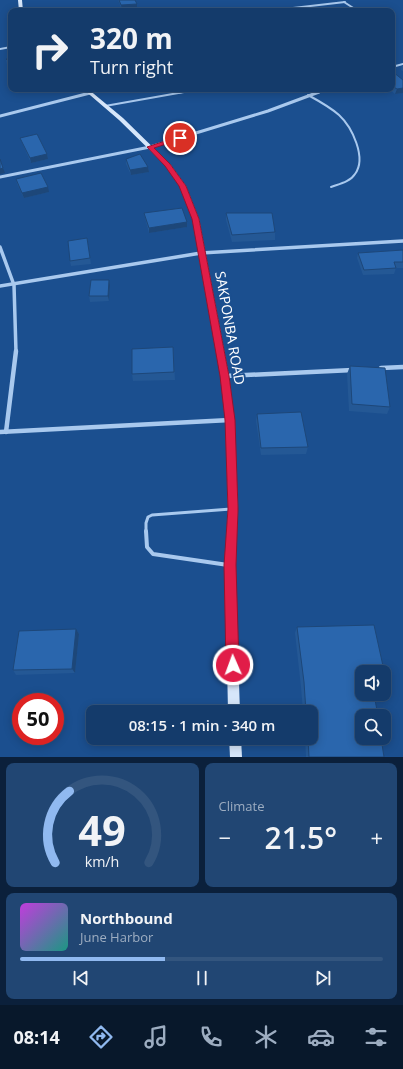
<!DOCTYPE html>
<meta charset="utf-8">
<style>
body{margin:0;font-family:"Open Sans",sans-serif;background:#214673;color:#f1f3f6;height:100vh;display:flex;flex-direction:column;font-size:15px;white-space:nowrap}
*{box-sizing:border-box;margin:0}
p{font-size:13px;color:#9dadc1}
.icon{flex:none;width:22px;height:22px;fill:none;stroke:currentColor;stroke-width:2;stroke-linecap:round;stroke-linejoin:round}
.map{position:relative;height:757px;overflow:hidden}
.side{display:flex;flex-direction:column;gap:6px;padding:6px;background:#0b203b;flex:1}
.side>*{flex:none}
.hud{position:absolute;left:8px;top:8px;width:387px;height:84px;border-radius:8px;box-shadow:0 2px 10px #0003,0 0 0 1px #33557e;background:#143b6b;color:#f1f3f6;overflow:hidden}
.fabs{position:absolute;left:355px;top:665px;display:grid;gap:8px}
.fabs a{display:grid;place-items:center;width:36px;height:36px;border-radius:8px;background:#143b6b;box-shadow:0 2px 10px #0003,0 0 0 1px #33557e;font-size:20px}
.speed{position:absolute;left:12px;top:693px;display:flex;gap:8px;font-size:20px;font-weight:700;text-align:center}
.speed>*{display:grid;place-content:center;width:52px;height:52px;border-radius:50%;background:#143b6b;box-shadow:0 2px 10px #0003,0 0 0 1px #33557e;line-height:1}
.speed .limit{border:6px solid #d22;background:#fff;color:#111}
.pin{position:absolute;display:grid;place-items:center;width:34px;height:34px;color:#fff;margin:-17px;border:2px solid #fff;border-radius:50%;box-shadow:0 1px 4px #0007}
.me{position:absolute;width:44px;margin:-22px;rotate:358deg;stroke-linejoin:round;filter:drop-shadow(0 0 3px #0008)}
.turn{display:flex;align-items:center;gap:14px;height:84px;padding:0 16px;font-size:18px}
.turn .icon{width:52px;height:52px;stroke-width:2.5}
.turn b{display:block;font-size:28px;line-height:34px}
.big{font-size:30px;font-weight:600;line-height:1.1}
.side .tile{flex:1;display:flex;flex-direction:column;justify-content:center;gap:6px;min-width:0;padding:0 14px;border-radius:8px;background:#214673}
.side .dial{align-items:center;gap:0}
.dial svg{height:104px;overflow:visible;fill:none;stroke:#33557e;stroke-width:7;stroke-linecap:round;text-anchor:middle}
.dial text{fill:#f1f3f6;stroke:none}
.song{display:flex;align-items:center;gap:12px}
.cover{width:48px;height:48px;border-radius:6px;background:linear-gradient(135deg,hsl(290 70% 55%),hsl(170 70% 35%))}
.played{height:4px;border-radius:2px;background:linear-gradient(90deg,#90b9f0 40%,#33557e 40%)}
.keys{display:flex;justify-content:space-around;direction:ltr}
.heat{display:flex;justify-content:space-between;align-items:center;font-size:22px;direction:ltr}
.side .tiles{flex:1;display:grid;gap:6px;grid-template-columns:1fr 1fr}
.tile:last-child{grid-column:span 2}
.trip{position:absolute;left:86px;top:705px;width:232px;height:40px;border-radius:8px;background:#143b6b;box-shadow:0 2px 10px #0003,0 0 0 1px #33557e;font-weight:600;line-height:40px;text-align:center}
.dock{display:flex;height:64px;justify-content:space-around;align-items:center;background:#08182b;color:#9dadc1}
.dock .icon{width:28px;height:28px}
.dock .current{color:#90b9f0}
.dock b{font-size:18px;color:#f1f3f6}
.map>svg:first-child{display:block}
</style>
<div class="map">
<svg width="403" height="757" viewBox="0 0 403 757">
<rect width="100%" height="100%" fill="#1b4f8f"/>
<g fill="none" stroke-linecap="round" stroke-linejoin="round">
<path stroke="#a9c9ee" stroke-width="1.5" d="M179 93 198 89"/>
<g stroke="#a9c9ee" stroke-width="2">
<path d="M308 95C319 101 330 107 339 115 352 127 367 158 355 174 350 182 339 184 331 187"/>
<path d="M105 106 184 92"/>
</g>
<path stroke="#a9c9ee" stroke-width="3" d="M146 532V523L148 517 152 515 231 509"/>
<path stroke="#a9c9ee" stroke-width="4" d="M146 531 147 547 153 554 228 565"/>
<g stroke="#a9c9ee" stroke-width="2">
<path d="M344 2 358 11"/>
<path d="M267 11 345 2"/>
<path d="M392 67 403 64"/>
<path d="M317 93 326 89"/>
</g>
<g stroke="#a9c9ee" stroke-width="3">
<path d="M0 116 90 93"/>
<path d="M0 177 150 147 268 111 319 92"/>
</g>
<g stroke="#a9c9ee" stroke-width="3.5">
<path d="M0 247 14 285 16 352"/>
<path d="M0 286 201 253 403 241"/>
</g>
<g stroke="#a9c9ee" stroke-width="4.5">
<path d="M381 368 403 367"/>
<path d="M225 376 353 370"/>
<path d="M0 432 230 420"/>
<path d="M6 432 16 351"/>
</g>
<path fill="#a9c9ee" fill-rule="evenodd" d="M11 46V48L0 50V48Z"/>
<g fill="#d6e6fa" fill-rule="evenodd">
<path d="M18 0H22L23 11H19Z"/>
<path d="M83 89H88L123 118 170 164 186 186 199 219 229 376 234 420 238 509 235 565 240 712H228L225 565 228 509 226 420 221 376 193 219 180 186 166 166 119 120Z"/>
<path d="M229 738H241L242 757H230Z"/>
</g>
</g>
<g fill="#245895">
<path d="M118 0H135L137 8 122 10Z"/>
<path d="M11 57V69L7 65 6 59Z"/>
<path d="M402 65H403V71L401 70Z"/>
<path d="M392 72 403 80V93L395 94 389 89H392Z"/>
<path d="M20 138 47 154 48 159 31 163 22 143Z"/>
<path d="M126 159 148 167 149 172 131 175 126 164Z"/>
<path d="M16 179 49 192 24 198 17 184Z"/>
<path d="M144 213 187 227 149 233 145 218Z"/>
<path d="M226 213 275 232V240L232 242 226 220Z"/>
<path d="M87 238 91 264 71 266 70 261Z"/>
<path d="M403 250V268H396L394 274 363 275 357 258 358 253Z"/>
<path d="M109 280 110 285 109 301 90 302 89 296Z"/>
<path d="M173 347 175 380 133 381 132 374Z"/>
<path d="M350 366 390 407 387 414 349 411 347 374Z"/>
<path d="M257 414 308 447 306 454 261 455 256 421Z"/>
<path d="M297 627 383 666 379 671H371L384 757H306L305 738H311V712H303L301 687 295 633Z"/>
<path d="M76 629 79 634 75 673 16 675 13 670Z"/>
</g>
<g fill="#1d4779">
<path d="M137 4V8L122 10 121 5Z"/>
<path d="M403 88V93L395 94 397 89Z"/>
<path d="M47 154 48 159 31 163 30 158Z"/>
<path d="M148 167 149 172 131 175 130 170Z"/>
<path d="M3 168 5 173 0 174V169Z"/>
<path d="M48 187 49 192 24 198 22 193Z"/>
<path d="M187 222V227L149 233V228Z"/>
<path d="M109 280 110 285 109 301 108 296Z"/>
<path d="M76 629 79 634 75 673 72 669Z"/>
</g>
<g fill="#2a66ad" stroke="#1d4779">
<path d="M119 0H135L137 4 121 5Z"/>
<path d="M11 57V64L6 59Z"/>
<path d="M392 72H393L403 80V88L397 89 392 86Z"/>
<path d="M37 134 47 154 30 158 20 138Z"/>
<path d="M140 154 148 167 130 170 126 159Z"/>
<path d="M0 159 3 168 0 169Z"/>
<path d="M41 173 48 187 22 193 16 179Z"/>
<path d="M182 208 187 222 149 228 144 213Z"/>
<path d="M226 213H272L275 232 232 235Z"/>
<path d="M87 238 90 258 70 261 68 241Z"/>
<path d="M403 250V262H394L396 268 364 270 358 253Z"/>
<path d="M91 280H109L108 296H89Z"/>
<path d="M173 347 174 372 132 374V349Z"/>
<path d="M350 366 385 368 390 407 352 404Z"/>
<path d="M301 412 308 447 261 448 257 414Z"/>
<path d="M374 625 383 666H370L371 672H362V694H374L378 716H362V738H381L384 757H309L308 738H311V712H306L304 682 297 627Z"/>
<path d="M76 629 72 669 13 670 19 631Z"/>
</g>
<path fill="#e11d48" stroke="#92132f" d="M180 136 182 137V139L154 148 170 164 186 186 199 219 229 376 235 420 238 509 236 565 239 665 237 670 233 672 228 670 226 665 224 565 228 509 225 420 220 376 192 219 179 186 165 166 147 147Z"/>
<g text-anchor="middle" stroke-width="4" stroke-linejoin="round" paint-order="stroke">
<g font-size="14" fill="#fff" stroke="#1b4f8f">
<text transform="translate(230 328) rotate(80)" y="5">SAKPONBA ROAD</text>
</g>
</g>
</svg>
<div class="fabs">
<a><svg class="icon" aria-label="sound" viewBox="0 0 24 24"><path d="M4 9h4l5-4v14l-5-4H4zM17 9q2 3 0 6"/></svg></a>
<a><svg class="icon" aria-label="search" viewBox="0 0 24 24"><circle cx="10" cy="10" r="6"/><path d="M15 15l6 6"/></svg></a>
</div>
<div class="speed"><div class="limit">50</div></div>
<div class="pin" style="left:180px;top:138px;background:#d93025"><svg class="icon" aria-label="arrive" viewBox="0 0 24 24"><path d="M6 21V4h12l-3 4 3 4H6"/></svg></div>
<svg class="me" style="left:233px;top:665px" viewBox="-20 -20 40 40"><circle r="17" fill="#e11d48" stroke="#fff" stroke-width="3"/><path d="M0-11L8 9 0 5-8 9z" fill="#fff"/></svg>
<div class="trip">08:15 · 1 min · 340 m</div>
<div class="hud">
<div class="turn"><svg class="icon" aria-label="right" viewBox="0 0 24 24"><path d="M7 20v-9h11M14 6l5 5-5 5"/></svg><div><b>320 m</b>Turn right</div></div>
</div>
</div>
<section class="side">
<div class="tiles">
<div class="tile dial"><svg viewBox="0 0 100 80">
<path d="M14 69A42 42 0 1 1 86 69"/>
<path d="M14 69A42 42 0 0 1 25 14" stroke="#90b9f0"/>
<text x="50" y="56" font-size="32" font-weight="700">49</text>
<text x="50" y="72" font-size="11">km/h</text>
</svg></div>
<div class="tile"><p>Climate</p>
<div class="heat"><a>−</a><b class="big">21.5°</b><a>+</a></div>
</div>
<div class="tile">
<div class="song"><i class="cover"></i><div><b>Northbound</b><p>June Harbor</p></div></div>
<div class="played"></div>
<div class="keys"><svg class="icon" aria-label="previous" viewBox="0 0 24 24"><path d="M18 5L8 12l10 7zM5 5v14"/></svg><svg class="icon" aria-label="pause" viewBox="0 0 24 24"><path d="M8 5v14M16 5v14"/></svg><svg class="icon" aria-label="next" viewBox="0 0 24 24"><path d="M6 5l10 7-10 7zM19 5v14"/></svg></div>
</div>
</div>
</section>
<nav class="dock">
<b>08:14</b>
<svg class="icon current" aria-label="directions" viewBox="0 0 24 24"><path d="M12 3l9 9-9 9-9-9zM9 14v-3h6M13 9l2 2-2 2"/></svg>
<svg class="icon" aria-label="music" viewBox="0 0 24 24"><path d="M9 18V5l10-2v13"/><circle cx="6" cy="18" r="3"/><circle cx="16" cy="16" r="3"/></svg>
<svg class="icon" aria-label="phone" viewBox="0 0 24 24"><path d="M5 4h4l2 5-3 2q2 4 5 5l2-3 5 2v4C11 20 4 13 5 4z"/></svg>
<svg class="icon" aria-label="climate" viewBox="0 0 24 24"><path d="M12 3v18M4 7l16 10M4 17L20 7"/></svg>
<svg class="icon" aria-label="car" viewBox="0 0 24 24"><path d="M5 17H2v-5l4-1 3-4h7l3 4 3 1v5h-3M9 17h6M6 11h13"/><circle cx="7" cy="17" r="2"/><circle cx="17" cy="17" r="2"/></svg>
<svg class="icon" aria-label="filters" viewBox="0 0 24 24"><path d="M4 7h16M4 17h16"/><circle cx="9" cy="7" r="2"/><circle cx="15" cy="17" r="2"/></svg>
</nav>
